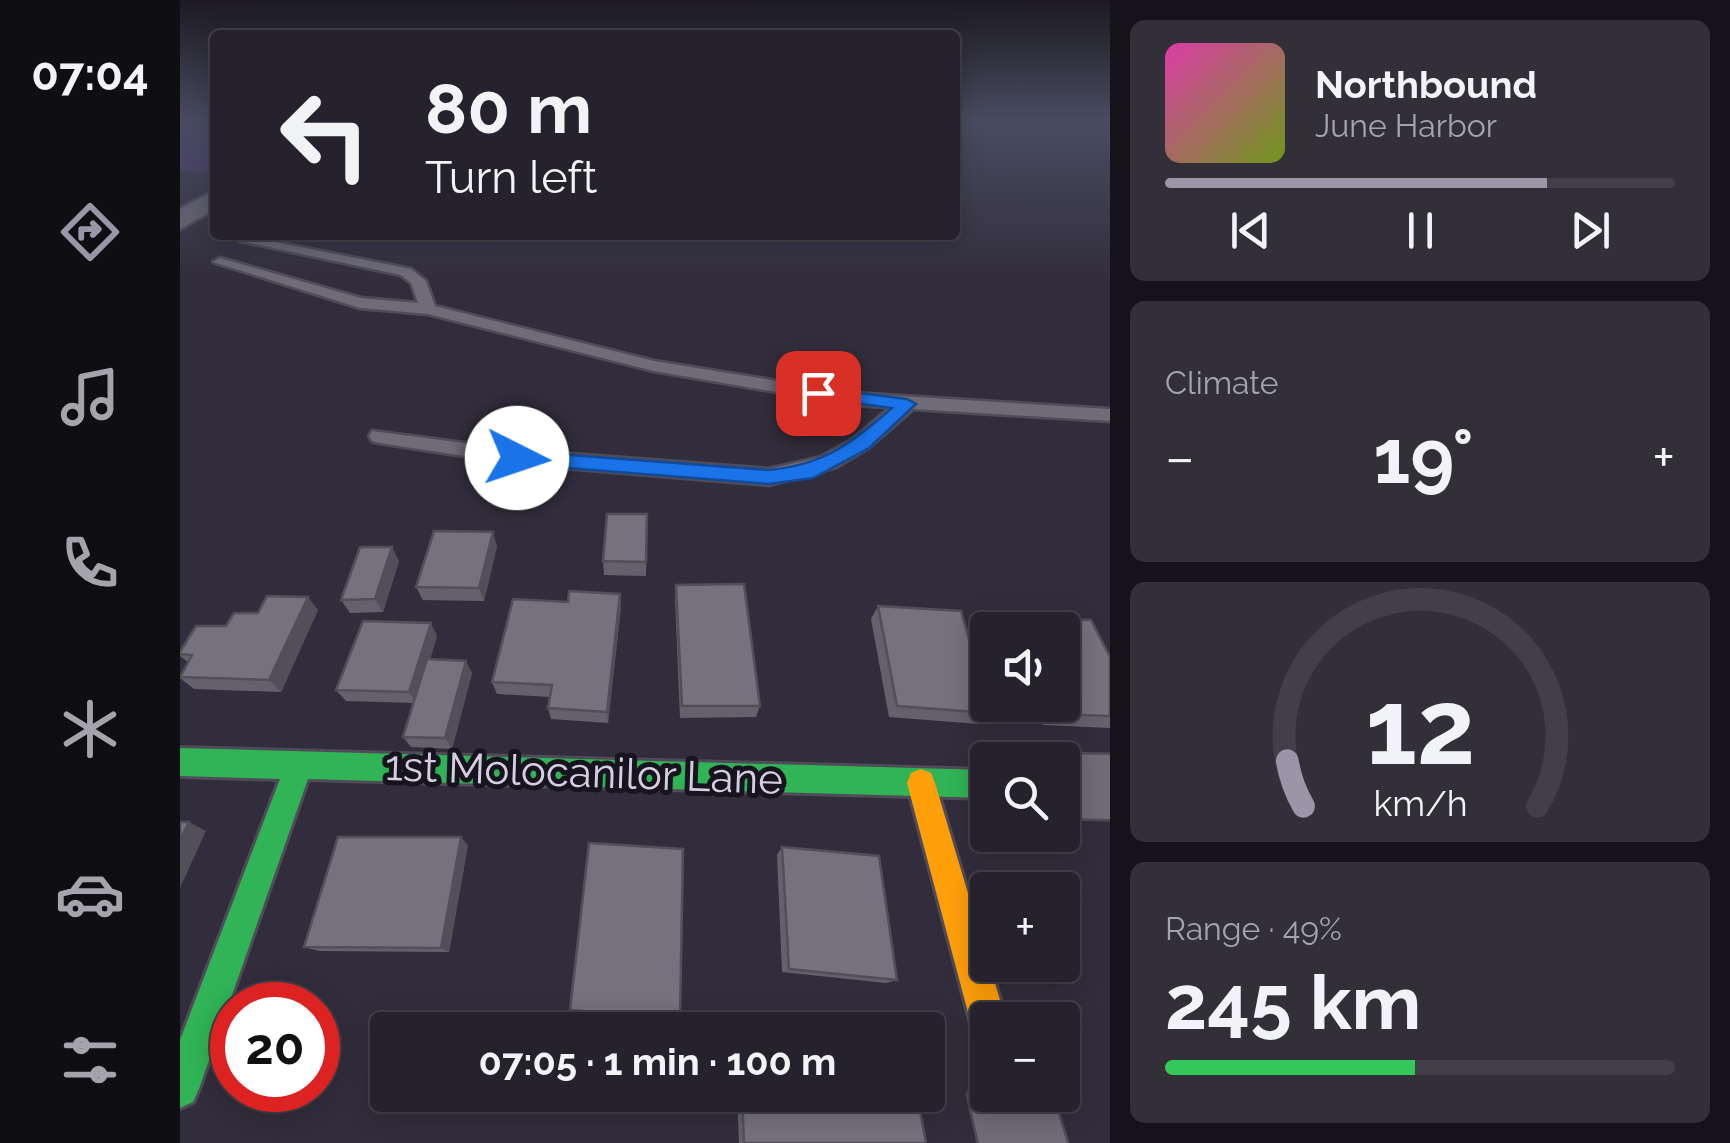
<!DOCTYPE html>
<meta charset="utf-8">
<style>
body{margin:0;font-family:Raleway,sans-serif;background:#322f39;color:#f1f3f6;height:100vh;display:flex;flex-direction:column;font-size:38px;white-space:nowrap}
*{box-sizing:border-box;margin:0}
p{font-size:32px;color:#a4a4aa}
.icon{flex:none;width:55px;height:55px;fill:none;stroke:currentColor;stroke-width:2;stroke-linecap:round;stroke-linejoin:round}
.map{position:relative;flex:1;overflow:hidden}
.side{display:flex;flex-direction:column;gap:20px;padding:20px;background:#151319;width:620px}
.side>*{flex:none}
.guide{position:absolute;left:30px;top:30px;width:750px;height:210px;border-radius:10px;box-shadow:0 5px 25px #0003,0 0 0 2px #423f49;background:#26222d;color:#f1f3f6;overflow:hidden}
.controls{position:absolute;left:790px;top:612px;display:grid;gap:20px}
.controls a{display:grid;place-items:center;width:110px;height:110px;border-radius:10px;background:#26222d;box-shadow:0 5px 25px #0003,0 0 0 2px #423f49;font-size:50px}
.speed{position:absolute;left:30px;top:982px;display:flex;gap:20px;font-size:50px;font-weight:700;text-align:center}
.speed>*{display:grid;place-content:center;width:130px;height:130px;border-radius:50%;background:#26222d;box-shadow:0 5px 25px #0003,0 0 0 2px #423f49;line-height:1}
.speed .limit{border:15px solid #d22;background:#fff;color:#111}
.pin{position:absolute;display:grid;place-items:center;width:85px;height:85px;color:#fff;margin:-42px;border-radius:20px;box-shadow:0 5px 15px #0006}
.me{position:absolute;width:110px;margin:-55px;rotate:94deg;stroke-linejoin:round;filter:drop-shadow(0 0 8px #0008)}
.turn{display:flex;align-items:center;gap:35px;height:210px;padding:0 50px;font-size:45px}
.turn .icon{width:130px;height:130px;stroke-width:2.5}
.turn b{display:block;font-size:70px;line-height:85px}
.big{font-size:75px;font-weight:700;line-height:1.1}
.side .card{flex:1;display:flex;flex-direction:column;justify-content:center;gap:15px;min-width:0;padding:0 35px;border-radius:15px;background:#322f39}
.side .dial{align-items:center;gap:0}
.dial svg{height:260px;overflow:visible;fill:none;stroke:#423f49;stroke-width:7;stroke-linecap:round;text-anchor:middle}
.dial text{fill:#f1f3f6;stroke:none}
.song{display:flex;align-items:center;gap:30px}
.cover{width:120px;height:120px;border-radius:15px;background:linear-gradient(135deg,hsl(320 70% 55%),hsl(80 70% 35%))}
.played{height:10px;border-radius:5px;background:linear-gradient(90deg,#9b96a7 75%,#423f49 75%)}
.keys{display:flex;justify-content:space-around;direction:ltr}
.heat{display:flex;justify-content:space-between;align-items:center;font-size:55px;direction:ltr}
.charge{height:15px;border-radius:8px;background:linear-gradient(90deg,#34c759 49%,#423f49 0)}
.trip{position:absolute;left:190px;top:1012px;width:575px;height:100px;border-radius:10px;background:#26222d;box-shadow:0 5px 25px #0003,0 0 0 2px #423f49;font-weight:700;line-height:100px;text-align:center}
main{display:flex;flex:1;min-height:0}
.dock{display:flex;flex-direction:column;width:180px;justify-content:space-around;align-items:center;background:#0f0e12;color:#a4a4aa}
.dock .icon{width:70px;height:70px}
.dock .active{color:#9b96a7}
.dock b{font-size:45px;color:#f1f3f6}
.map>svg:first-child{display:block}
</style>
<main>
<nav class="dock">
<b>07:04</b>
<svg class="icon active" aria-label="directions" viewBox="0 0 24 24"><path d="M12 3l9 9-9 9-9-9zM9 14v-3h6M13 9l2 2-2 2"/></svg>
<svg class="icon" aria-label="music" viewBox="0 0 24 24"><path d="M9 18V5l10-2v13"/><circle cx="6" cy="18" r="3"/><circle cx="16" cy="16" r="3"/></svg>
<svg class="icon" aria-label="phone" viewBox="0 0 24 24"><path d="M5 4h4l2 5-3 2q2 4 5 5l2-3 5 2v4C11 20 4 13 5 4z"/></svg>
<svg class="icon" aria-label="climate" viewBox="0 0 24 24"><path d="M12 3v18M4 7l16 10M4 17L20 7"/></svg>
<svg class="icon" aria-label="car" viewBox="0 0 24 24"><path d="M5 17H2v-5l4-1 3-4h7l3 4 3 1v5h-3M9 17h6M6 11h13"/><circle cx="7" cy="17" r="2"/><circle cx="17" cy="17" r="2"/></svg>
<svg class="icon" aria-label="filters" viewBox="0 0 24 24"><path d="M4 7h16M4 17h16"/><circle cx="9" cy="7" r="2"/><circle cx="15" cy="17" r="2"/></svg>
</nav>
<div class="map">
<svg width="930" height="1143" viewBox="0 0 930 1143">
<rect width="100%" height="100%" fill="#322d3c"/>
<path fill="#4a3072" d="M0 122H35V174L0 169Z"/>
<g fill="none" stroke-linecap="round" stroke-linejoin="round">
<path fill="#1c0437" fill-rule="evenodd" d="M0 122H35V124L0 125Z"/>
<defs>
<path id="lane" d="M60 235 231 269 246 281 255 306 474 361 672 393 930 409V421L733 409 688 448 656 467 589 485 337 464 199 443 192 441 189 436 192 431 337 450 589 469 641 457 673 439 711 407 672 405 474 371 248 314 180 308 33 262 40 258 181 298 238 303 231 283 221 275 60 241Z"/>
<g id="street">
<path d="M35 190V209L0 229V209Z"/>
<path d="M882 754 930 755V819L882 818V760H867Z"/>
<path d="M808 1062V1095H872L887 1143H799L788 1095 800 1065Z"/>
</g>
<path id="fast" d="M0 748 808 770V798L128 779 19 1089 13 1102 0 1108V1040L100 779 0 776Z"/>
<path id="slow" d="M741 769 751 773 755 783 826 1020H808V1038L795 1033 790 1020 727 783 731 773Z"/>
</defs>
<use href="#lane" stroke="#4f4b58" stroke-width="5"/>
<use href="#street" stroke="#4f4b58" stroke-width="5"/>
<use href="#fast" stroke="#4f4b58" stroke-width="6"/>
<use href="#slow" stroke="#4f4b58" stroke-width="6"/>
<use href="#lane" fill="#6f6b77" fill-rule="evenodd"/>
<use href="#street" fill="#6f6b77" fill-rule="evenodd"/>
<use href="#fast" fill="#30b455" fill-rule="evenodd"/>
<use href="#slow" fill="#ff9f0a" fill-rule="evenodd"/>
</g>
<g fill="#65616c">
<path d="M467 514 466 576 424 575 423 561Z"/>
<path d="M317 546 304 601 243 600 236 587Z"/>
<path d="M219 561 203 612 170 613 161 600Z"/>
<path d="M496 585 580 706 576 717 500 718 495 599Z"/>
<path d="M440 594 441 607 428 723 371 719 368 708 370 697 317 694 312 682 388 602Z"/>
<path d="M698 606 810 713 798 724 709 717 691 619Z"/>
<path d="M138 610 101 692 14 689 0 678 8 662 0 656V652L46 626 78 613Z"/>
<path d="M837 618 911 620 930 657V728L863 725 855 705H882V630H827Z"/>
<path d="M257 636 250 659 292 673 272 749 231 747 223 737 233 703 166 701 156 690Z"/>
<path d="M288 845 269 952 139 951 124 947Z"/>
<path d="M602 847 717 980 706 983 602 972 597 855Z"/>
<path d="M557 1095H737L746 1143H559Z"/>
</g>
<g fill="#524f58">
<path d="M313 532 317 546 304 601 299 588Z"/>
<path d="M212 547 219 561 203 612 195 599Z"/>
<path d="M440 594 441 607 428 723 427 712Z"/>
<path d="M128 597 138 610 101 692 89 680Z"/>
<path d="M251 623 257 636 237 704 229 692Z"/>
<path d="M286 661 292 673 272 749 265 738Z"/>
<path d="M9 822 26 831 0 888V840Z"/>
<path d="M281 837 288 845 269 952 261 948Z"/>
</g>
<g fill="#75717e" stroke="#524f58" stroke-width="2.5">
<path d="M427 514H467L466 562 423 561Z"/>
<path d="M254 531 313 532 299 588 236 587Z"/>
<path d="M180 547H212L195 599 161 600Z"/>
<path d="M564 584 580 706H502L496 585Z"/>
<path d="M389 591 440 594 427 712 368 708 372 685 312 682 333 599 388 602Z"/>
<path d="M87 596 128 597 89 680 0 677 12 655 0 654V652L16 626H46L54 613H78Z"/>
<path d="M698 606 781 611 810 713 717 706Z"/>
<path d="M837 618 911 620 930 657V716L877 714 874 705H882V630H842Z"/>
<path d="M183 621 251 623 229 692 156 690Z"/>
<path d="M247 659 286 661 265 738 223 737Z"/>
<path d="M0 822H9L0 840Z"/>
<path d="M158 837H281L261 948 124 947Z"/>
<path d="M409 843 503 849 500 1019 390 1010Z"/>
<path d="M602 847 699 856 717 980 609 969Z"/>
<path d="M562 1095H737L746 1143H564Z"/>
</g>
<linearGradient id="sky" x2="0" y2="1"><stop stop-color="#1c1921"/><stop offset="0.43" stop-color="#494c61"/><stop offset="1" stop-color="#494c61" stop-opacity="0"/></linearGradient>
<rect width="930" height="282" fill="url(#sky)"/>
<path fill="#1a73e8" stroke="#114b97" stroke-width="2.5" d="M638 388 727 399 736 404 689 448 633 478 589 484 337 464 328 458 337 451 589 470C644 465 672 443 712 408L632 397 630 393Z"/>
<g text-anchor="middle" stroke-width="10" stroke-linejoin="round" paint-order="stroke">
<g font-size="42" fill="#d4cfe0" stroke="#17131f">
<text transform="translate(404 772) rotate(2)" y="15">1st Molocanilor Lane</text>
</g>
</g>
</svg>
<div class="controls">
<a><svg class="icon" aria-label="sound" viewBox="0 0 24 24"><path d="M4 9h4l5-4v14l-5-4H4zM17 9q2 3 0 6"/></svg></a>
<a><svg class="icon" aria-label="search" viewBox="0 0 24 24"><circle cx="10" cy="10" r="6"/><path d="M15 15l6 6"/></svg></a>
<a>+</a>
<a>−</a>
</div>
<div class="speed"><div class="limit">20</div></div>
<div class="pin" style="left:638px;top:393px;background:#d93025"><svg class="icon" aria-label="arrive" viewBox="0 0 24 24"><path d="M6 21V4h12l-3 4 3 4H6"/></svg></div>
<svg class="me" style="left:337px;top:458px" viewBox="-20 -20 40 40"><circle r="19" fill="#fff"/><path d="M0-13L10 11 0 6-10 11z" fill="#1a73e8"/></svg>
<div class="trip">07:05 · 1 min · 100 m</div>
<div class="guide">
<div class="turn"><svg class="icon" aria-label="left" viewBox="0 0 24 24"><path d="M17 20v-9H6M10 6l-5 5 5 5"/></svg><div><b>80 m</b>Turn left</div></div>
</div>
</div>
<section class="side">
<div class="card">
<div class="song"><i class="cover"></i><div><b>Northbound</b><p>June Harbor</p></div></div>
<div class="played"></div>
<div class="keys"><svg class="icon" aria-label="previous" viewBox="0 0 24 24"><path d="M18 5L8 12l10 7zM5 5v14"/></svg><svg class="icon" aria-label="pause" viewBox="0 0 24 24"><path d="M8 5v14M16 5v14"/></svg><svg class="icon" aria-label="next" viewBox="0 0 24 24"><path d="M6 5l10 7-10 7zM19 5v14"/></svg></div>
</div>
<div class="card"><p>Climate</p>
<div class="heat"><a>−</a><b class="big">19°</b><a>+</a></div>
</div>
<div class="card dial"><svg viewBox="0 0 100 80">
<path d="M14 69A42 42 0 1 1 86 69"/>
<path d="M14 69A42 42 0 0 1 9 55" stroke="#9b96a7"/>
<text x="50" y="56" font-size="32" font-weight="700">12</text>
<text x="50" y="72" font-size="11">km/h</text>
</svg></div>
<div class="card"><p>Range · 49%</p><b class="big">245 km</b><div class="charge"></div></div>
</section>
</main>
